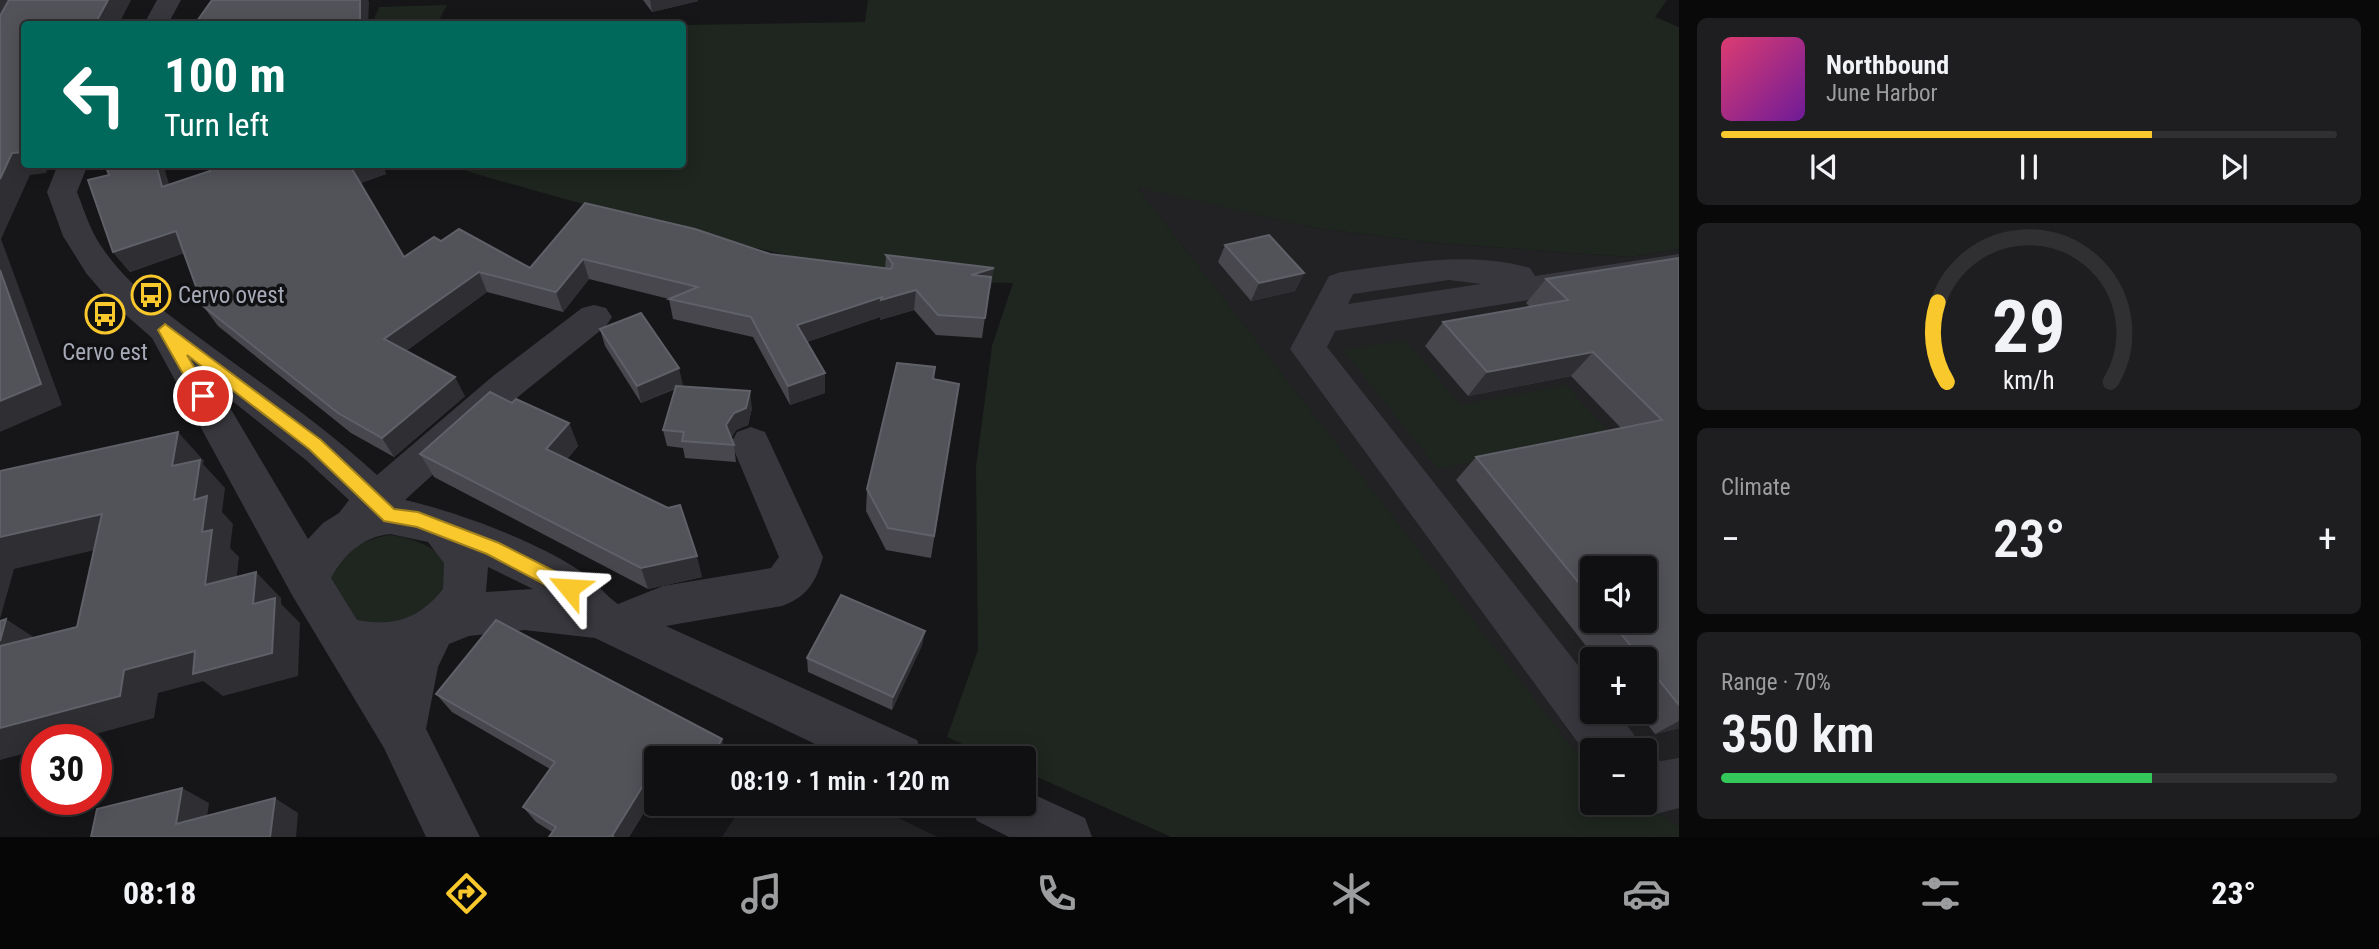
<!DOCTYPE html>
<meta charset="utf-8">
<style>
body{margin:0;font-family:"Roboto Condensed",sans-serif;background:#1e1e20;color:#f1f3f6;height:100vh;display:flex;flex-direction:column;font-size:26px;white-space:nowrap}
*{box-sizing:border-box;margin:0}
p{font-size:23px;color:#9c9d9f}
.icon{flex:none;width:38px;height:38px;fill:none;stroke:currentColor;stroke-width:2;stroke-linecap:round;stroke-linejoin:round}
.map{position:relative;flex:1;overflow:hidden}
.side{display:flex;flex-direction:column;gap:18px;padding:18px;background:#09090a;width:700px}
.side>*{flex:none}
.banner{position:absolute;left:21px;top:21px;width:665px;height:147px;border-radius:7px;box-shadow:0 4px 18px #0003,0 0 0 2px #303032;background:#00695c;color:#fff;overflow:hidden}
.buttons{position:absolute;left:1580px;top:556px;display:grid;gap:14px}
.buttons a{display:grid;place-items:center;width:77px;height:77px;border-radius:7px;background:#101012;box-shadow:0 4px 18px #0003,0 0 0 2px #303032;font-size:35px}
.speed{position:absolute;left:21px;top:724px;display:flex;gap:14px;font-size:35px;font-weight:700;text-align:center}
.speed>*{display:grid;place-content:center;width:91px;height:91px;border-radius:50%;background:#101012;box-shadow:0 4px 18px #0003,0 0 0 2px #303032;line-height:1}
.speed .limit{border:10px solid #d22;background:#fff;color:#111}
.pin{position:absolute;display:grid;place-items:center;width:60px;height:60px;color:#fff;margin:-30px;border:4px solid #fff;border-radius:50%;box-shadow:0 2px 7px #0007}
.me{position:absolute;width:77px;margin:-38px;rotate:297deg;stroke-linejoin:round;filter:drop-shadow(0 0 5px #0008)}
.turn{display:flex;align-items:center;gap:24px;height:147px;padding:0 28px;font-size:32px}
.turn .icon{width:91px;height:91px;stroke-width:2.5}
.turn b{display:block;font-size:49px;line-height:60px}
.big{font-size:52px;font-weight:600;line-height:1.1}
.side .widget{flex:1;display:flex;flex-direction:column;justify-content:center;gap:10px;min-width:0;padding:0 24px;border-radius:10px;background:#1e1e20}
.side .dial{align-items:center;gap:0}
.dial svg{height:182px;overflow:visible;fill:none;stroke:#303032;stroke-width:7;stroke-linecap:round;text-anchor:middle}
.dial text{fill:#f1f3f6;stroke:none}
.song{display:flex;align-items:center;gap:21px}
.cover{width:84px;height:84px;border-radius:10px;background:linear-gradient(135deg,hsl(340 70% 55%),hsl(280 70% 35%))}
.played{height:7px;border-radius:4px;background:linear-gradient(90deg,#f9c82d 70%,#303032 70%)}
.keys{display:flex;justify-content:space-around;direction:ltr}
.heat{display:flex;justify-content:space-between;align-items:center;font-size:38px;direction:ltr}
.charge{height:10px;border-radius:5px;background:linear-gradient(90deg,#34c759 70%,#303032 0)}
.trip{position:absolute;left:644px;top:746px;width:392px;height:70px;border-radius:7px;background:#101012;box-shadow:0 4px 18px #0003,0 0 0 2px #303032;font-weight:600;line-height:70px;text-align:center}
.tabs{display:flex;height:112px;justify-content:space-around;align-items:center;background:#060607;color:#9c9d9f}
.tabs .icon{width:49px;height:49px}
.tabs .current{color:#f9c82d}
.tabs b{font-size:32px;color:#f1f3f6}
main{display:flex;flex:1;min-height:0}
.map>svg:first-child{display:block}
</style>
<main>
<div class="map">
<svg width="1679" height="837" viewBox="0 0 1679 837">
<rect width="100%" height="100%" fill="#161618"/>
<g fill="#222225" fill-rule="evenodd">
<path d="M1136 186 1316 228 1427 242 1629 257 1679 249V827L1641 803H1645V751H1592V773L1589 770ZM1592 569H1645V621H1592ZM1592 660H1645V712H1592Z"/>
<path d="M744 803H867L938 837H722Z"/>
</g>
<g fill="#1e261f">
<path d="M868 0H1667L1655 17 1679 27V249L1629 257 1427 242 1316 228 1137 187 1592 773V803H1641L1679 827V837H1171L1024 771V758H993L947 737 978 650 976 467 992 346 1013 283C910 283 813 262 714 238 624 216 536 192 447 165L682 164 683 25 865 22Z"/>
<path d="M447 5 437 24H372L379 7Z"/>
<path d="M1405 340 1461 405 1566 385 1611 434 1438 469 1343 350Z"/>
<path d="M388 535C406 536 445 547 448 570 449 580 442 595 440 604L402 627 357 624 330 579C341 551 360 541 388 535Z"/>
</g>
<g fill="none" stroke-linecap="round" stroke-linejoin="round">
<g fill="#37373d" fill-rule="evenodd">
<path d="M157 0H181L168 24H144Z"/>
<path d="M58 164H88L77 192C84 210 90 230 101 246 129 288 172 317 212 347 268 388 326 428 377 475L493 376 582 308 594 305 606 308 612 317 606 326 519 396 405 500C458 512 542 543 586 575 597 583 606 596 618 604L663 586 771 568 779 557 731 443 737 432 751 427 765 432 823 557C816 582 807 597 782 606L666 626 917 740 924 758H844L595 638 524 630 469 636 449 644 438 667 426 729 480 837H426L384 748 292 595 152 338 110 301 86 273 63 236 47 192ZM220 391 307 461 349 500 339 513 323 523 308 539ZM390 534 428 542 444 563 443 589C419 619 394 627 357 620L331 578C344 554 363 537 390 534ZM488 567 533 589 486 592Z"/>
<path d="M1679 254V276L1335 331 1327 347 1592 683V712H1616L1633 733 1640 751H1592V762L1290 349 1329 276 1341 272C1404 264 1467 250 1530 268L1535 276ZM1449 280 1481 284 1348 304 1353 294Z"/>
<path d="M1645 755 1661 761 1679 758V808L1656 814 1634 803H1645Z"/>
<path d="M1024 790 1085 818 1092 837H1009L977 821 969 803H1024Z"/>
</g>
</g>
<g fill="#47474d" fill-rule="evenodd">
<path d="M643 0H698V1L652 12Z"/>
<path d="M211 164H382L386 174 360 183 404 257 441 241 530 268 585 203 770 254 885 269 886 255 991 288 989 289 982 338 936 335 914 310 880 320V317L807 342 825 393 790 405 753 337 673 319 669 299 589 279 563 312 487 292 406 351 465 396 394 457 351 433 218 326 203 306 184 253 130 272 113 252 169 184 210 171Z"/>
<path d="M1225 245 1304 273 1295 291 1251 301 1218 262Z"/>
<path d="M1679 258V728L1655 734 1638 712H1645V660H1597L1456 480 1476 457 1621 428 1571 376 1468 396 1425 346 1443 322 1530 307 1526 303 1546 279ZM1592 569 1645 621H1592Z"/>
<path d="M600 329 683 385 680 386 752 408 748 425 736 430 731 438 734 445 736 462 685 458 683 448 667 446 663 430 675 389 641 403 605 346Z"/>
<path d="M935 367 933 379 959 384 931 558 886 550 866 511 867 489Z"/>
<path d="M569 423 578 446 567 459 702 577 648 589 434 477 420 454Z"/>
<path d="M925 631 922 645 892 710 808 672 807 658Z"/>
<path d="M436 694 727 756 656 758V793L629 837H549L552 832 536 822 523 807 550 769 452 712Z"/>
<path d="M687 803H699L696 808Z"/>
</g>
<g fill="#2f2f33">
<path d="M0 0H12L0 22Z"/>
<path d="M108 0H131L119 24H95Z"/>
<path d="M360 0H368L369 2 368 24H360Z"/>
<path d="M650 0H698V1L652 12Z"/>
<path d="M24 152V164H50L46 173 30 175 1 239 62 405 0 432V179L12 153Z"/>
<path d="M156 164H163L176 207 162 187Z"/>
<path d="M349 164H382L386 174 359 184Z"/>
<path d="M176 231 190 251 130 272 113 252Z"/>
<path d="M583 259 589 279 563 312 556 292Z"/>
<path d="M994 268 991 288 968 295 971 275Z"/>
<path d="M479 272 487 292 395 359 384 339Z"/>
<path d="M1304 273 1295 291 1251 301 1259 283Z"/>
<path d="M916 290 914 310 880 320V317L798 345 797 325 882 297Z"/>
<path d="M1593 352 1571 376 1468 396 1487 372Z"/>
<path d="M679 368 683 385 641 403 637 386Z"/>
<path d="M825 373V393L790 405 788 386Z"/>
<path d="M455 377 465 396 394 457 382 438Z"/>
<path d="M750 391 752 408 748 425 736 430 729 442 726 425Z"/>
<path d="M569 423 578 446 555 472 546 449Z"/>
<path d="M178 432 204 461 203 464 225 488 222 512 233 524 230 548 239 557 233 610 205 585 202 532 194 500 172 466Z"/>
<path d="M102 514 133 541 14 569 0 619V537Z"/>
<path d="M697 556 702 577 648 589 641 568Z"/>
<path d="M256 572 281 598V604L300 623 298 676 223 696 203 681 158 693 154 718 74 740H37V750L0 760V728L124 670 253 604Z"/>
<path d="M6 619 44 644 0 647V641Z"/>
<path d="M925 631 922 645 892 710 893 697Z"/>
<path d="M1679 721V728L1655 734Z"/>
<path d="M722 739 727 756 726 758H711Z"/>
<path d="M652 771 656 781V793L629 837H612V836Z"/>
<path d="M182 788 209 803 204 837 176 824Z"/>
<path d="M275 798 298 813 296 837H270Z"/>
</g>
<g fill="#525259" stroke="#5f6068" stroke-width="2">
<path d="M9 0H108L95 24H24V152L12 153 0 179V16Z"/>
<path d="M212 0H360V24H195Z"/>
<path d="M105 164H156L162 187 210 171 211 164H349L404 257 434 237 441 241 459 229 530 268 585 203 695 229 770 254 891 269 893 264 886 255 994 268 971 275 991 277 985 318 938 315 916 290 881 300 882 297 797 325 825 373 788 386 751 317 669 299 698 287 583 259 556 292 479 272 384 339 455 377 382 438 338 413 203 306 176 231 113 252 88 180 109 175Z"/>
<path d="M1269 235 1304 273 1259 283 1225 245Z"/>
<path d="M1679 258V705L1645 663V660H1642L1611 621H1645V569H1592V599L1476 457 1662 420 1593 352 1487 372 1443 322 1568 300 1546 279Z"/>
<path d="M0 270 41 384 0 401Z"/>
<path d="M641 313 679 368 637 386 600 329Z"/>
<path d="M897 363 935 367 933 379 959 384 934 536 888 528 867 489Z"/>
<path d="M676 386 750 391 746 408 734 413 726 425 734 445 682 441 684 432 663 430Z"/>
<path d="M490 392 512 403 516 399 569 423 546 449 668 508 680 505 697 556 641 568 420 454Z"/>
<path d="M178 432 172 466 200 460 194 500 207 496 202 532 212 530 205 585 256 572 253 604 275 598 272 653 193 674 195 651 124 670 120 696 0 728V646L77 627 102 514 0 537V471Z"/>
<path d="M841 595 925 631 893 697 807 658Z"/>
<path d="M6 619 0 641V621Z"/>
<path d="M496 620 722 739 711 758H656V774L652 771 612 836 614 837H549L556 827 523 807 555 762 436 694Z"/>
<path d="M182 788 176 824 275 798 270 837H91L97 809Z"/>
</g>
<path fill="#f9c82d" stroke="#a2821d" stroke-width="2" d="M165 324 321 440 394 509 418 512 499 543 576 582 579 588 576 594H563L487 554 417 527 384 521 309 449 187 355 211 396 203 402 198 400 158 330Z"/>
<defs>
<symbol id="bus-ring" viewBox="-11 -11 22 22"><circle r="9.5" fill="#111113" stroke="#f9c82d" stroke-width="1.5"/><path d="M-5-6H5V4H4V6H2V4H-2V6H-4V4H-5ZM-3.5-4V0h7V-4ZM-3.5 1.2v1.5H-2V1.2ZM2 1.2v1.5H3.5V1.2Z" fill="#f9c82d"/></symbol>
</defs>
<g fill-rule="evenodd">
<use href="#bus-ring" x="129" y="273" width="44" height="44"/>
<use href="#bus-ring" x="83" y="292" width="44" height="44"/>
</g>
<g text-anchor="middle" stroke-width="7" stroke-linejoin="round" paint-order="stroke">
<g font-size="23" fill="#a7abb8" stroke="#111113" text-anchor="start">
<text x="178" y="303">Cervo ovest</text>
<text x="105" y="360" text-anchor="middle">Cervo est</text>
</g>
</g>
</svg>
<div class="buttons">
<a><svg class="icon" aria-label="sound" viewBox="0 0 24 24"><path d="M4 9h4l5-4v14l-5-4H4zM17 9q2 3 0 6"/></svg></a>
<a>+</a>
<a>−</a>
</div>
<div class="speed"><div class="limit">30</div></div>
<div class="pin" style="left:203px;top:396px;background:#d93025"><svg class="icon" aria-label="arrive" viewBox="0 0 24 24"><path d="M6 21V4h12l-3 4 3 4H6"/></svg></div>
<svg class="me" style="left:569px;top:588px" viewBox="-20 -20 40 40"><path d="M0-17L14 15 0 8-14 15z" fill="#f9c82d" stroke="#fff" stroke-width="4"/></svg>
<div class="trip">08:19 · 1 min · 120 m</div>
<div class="banner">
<div class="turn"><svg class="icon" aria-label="left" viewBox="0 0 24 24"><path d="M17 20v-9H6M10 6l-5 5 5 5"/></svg><div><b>100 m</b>Turn left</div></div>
</div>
</div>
<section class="side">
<div class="widget">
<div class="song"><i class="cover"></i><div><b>Northbound</b><p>June Harbor</p></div></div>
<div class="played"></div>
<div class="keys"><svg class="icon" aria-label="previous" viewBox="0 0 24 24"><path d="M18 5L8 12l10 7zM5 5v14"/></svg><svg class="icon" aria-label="pause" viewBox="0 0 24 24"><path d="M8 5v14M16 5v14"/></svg><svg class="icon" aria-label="next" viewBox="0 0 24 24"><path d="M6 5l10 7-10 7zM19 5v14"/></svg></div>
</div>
<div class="widget dial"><svg viewBox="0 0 100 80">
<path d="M14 69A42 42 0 1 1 86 69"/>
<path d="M14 69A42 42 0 0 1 10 34" stroke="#f9c82d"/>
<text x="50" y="56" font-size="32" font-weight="700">29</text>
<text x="50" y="72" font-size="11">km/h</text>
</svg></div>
<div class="widget"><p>Climate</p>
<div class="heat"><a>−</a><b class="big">23°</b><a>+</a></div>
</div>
<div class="widget"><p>Range · 70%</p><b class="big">350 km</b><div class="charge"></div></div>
</section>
</main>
<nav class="tabs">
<b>08:18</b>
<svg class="icon current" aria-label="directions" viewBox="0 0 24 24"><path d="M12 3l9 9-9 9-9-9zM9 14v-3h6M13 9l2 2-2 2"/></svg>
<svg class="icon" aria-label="music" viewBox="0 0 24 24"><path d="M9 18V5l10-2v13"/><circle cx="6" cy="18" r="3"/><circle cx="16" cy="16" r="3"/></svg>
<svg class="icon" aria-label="phone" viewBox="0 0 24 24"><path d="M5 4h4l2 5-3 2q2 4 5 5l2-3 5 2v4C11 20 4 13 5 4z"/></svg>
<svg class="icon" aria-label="climate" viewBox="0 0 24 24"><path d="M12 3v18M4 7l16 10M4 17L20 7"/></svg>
<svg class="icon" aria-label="car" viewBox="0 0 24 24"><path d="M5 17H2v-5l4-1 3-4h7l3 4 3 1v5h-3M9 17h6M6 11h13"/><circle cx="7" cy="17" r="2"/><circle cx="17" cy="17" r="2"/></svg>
<svg class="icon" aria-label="filters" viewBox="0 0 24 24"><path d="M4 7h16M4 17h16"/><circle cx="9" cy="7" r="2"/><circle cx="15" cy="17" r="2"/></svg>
<b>23°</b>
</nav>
